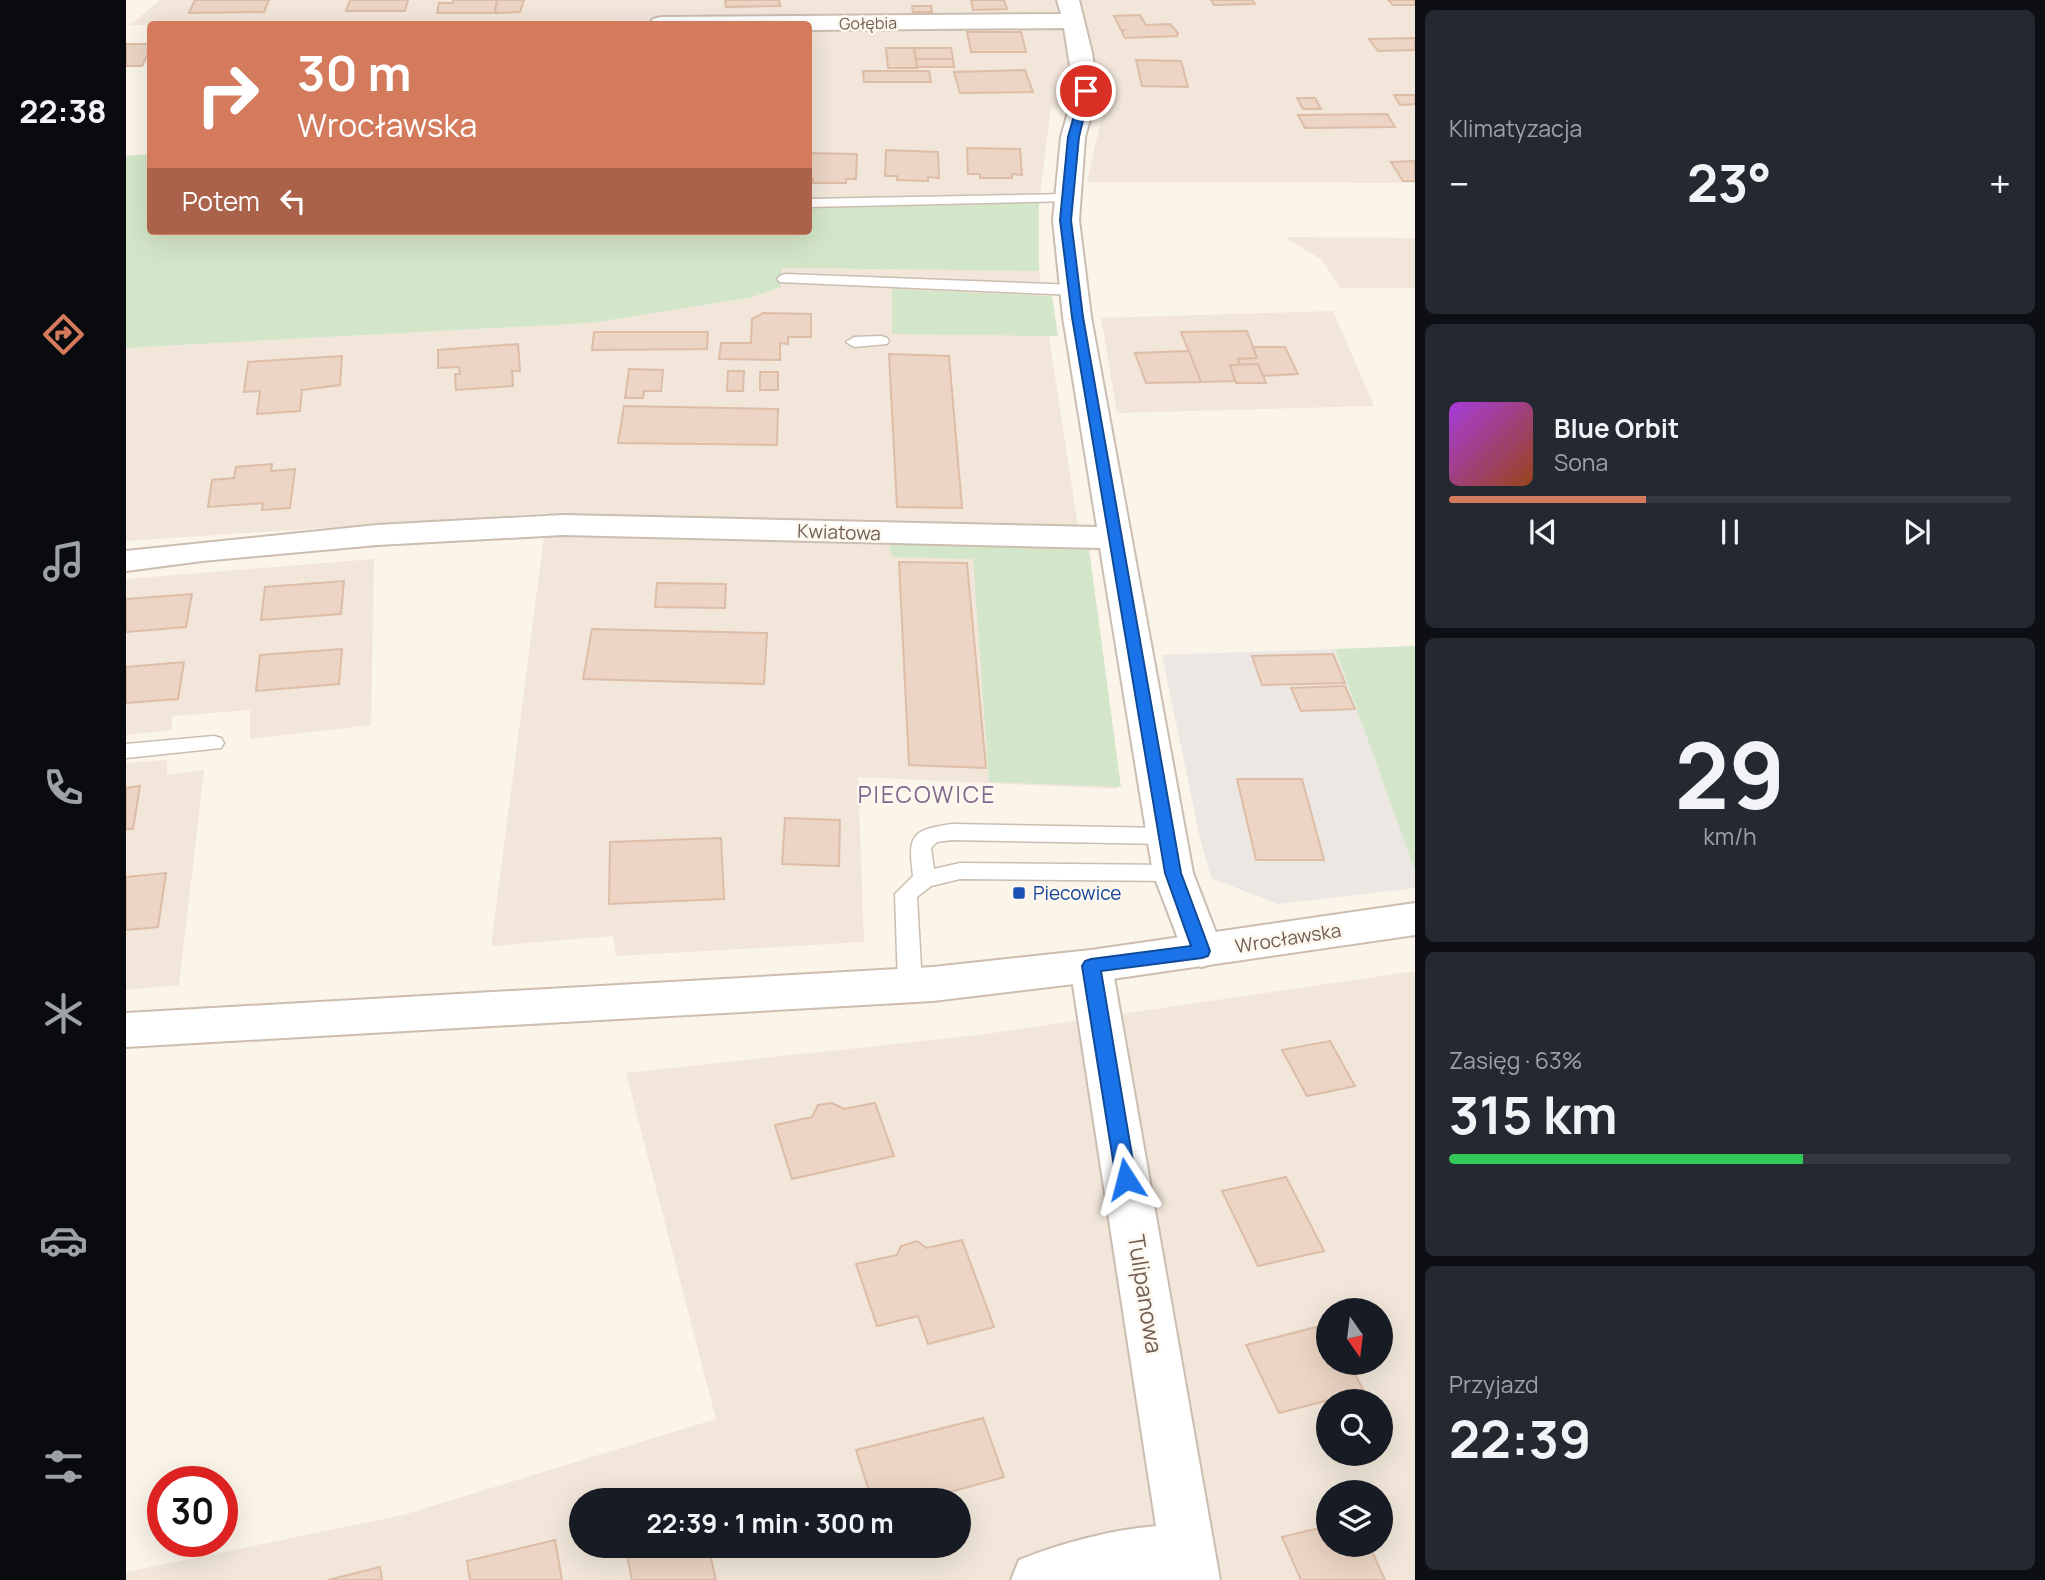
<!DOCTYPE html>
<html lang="pl">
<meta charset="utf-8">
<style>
body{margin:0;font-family:Manrope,sans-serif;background:#242831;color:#f1f3f6;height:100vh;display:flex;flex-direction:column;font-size:26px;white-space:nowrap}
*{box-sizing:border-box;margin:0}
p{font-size:23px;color:#9ea1a6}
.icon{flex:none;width:38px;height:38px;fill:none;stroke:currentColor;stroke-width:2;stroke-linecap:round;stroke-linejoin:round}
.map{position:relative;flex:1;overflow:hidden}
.details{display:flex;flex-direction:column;gap:10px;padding:10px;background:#0d0f14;width:630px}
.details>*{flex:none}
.banner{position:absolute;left:21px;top:21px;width:665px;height:214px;border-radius:7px;box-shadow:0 7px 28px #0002;background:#d57b5d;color:#fff;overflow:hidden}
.needle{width:46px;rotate:166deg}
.fabs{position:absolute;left:1190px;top:1298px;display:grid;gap:14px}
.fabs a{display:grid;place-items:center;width:77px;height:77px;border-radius:50%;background:#171b24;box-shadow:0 7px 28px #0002;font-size:35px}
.speed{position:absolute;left:21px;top:1466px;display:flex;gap:14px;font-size:35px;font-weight:700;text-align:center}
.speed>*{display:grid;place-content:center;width:91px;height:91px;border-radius:50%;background:#171b24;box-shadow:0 7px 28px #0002;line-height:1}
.speed .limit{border:10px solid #d22;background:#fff;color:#111}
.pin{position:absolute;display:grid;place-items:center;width:60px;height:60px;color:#fff;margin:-30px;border:4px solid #fff;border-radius:50%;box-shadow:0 2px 7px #0007}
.me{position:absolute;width:77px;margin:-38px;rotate:351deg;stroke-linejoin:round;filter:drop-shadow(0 0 5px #0008)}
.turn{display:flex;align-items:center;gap:24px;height:147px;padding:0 35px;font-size:32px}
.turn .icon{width:91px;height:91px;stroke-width:2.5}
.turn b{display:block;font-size:49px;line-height:60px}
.then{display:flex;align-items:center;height:66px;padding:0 35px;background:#0003;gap:14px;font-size:26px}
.big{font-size:52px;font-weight:700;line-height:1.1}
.details .widget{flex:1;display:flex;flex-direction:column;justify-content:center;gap:10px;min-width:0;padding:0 24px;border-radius:10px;background:#242831}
.details .dial{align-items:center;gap:0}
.dial b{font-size:91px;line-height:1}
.song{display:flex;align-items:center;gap:21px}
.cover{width:84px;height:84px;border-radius:10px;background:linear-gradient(135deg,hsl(280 70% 55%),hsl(20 70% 35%))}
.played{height:7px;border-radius:4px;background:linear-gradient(90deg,#d57b5d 35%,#363941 35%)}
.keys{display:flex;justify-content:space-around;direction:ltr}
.heat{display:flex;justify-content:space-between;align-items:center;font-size:38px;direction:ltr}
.charge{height:10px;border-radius:5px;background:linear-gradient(90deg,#34c759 63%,#363941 0)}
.trip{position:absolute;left:443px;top:1488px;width:402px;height:70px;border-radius:35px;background:#171b24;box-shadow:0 7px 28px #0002;font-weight:700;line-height:70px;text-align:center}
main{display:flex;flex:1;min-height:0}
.menu{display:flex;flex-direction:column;width:126px;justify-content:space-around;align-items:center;background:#090b0e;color:#9ea1a6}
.menu .icon{width:49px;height:49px}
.menu .current{color:#d57b5d}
.menu b{font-size:32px;color:#f1f3f6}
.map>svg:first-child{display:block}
</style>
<main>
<nav class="menu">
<b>22:38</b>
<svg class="icon current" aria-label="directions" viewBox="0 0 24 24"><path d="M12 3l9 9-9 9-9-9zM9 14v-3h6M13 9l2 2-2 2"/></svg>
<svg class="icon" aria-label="music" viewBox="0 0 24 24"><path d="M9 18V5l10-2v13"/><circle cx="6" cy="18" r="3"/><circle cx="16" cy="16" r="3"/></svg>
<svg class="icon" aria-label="phone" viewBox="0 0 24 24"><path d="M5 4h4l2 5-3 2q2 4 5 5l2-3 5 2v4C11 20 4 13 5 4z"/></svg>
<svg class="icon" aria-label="climate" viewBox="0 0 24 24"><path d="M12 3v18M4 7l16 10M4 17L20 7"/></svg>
<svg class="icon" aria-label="car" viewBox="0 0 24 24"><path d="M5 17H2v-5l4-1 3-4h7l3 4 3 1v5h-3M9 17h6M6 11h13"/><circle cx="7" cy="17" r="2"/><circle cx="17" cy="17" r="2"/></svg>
<svg class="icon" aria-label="filters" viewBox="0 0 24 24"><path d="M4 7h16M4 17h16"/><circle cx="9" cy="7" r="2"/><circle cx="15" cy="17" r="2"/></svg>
</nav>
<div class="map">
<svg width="1289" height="1580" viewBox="0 0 1289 1580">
<rect width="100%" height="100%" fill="#faf4e9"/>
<g fill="#f1e6d9" fill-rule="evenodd">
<path d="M34 0H1289V183L961 182 976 116 925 107 913 203 683 208 682 24H609L608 20 4 25Z"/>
<path d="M1159 237 1289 238V288H1214L1196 260Z"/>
<path d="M655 268 913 271 992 789 732 777 738 942 490 956 487 936 365 946 421 513 0 541V348L465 323 623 298Z"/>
<path d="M1207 311 1248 406 991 413 975 318Z"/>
<path d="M248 559 245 725 124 739V710L46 716V730L0 735V579Z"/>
<path d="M41 760V775L78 770 53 985 0 990V763Z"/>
<path d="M1289 971V1580H0V1572L277 1515 590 1419 500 1073 852 1035ZM1202 1311H1255V1363H1202ZM1202 1402H1255V1454H1202ZM1202 1493H1255V1545H1202ZM455 1500H833V1545H455Z"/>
</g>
<path fill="#ece7e2" d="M1209 649 1289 871V888L1152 904 1085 878 1074 838 1036 655Z"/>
<g fill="#d4e6c9">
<path d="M24 154V231H682L683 208 913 203V271L656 268 655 287 623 298 465 323 0 348V156Z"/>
<path d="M766 289 926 296 932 336 766 334Z"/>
<path d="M771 541 947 546 963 549 995 787 863 782 847 559 766 557 763 546Z"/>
<path d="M1289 646V871L1209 649Z"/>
</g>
<g fill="#ecd5c4" stroke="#ddbda6" stroke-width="2">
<path d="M69 0H143L138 12 63 13Z"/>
<path d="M224 0H282L279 11H220Z"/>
<path d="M327 0H371L369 13H311L313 3H327Z"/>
<path d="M371 0H398L394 12 369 13Z"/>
<path d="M599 0H653L654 6 600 7Z"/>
<path d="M845 0H878L881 9 847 10Z"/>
<path d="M1085 0H1126L1129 4 1088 5Z"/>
<path d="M1262 0H1288L1289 5H1267Z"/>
<path d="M786 6H805L806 12H787Z"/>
<path d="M1014 15 1020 25 1044 24 1052 33 1051 36 999 38 996 32 998 30H995L988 16Z"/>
<path d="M841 32H895L900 52H845Z"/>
<path d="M1289 38V50L1252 51 1243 39Z"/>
<path d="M0 44H24V50L16 66H0Z"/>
<path d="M760 48H788L791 68H762Z"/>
<path d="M788 48H825L827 59H790Z"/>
<path d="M790 59H827L828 67H791Z"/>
<path d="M1010 60 1055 61 1062 87 1016 86Z"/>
<path d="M899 70 907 92 834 93 828 72Z"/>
<path d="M737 71H803L805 82H738Z"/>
<path d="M1268 95H1289V104L1274 105Z"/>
<path d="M1171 98H1189L1195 109H1177Z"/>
<path d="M1261 114 1269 127 1179 128 1172 115Z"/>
<path d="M841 148 894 149 896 175 886 174V178H854V174H842Z"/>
<path d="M760 150 812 152 813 178 802 177V181L771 180V176H759Z"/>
<path d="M682 153 731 154 730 179H720V183H687V179H682Z"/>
<path d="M1289 161V181H1277L1265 162Z"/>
<path d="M637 313 685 314V337H662V344L654 343V360L593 359 595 343H625L626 319Z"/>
<path d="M1121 331 1131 358 1112 359 1114 365H1104L1109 381 1075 382 1055 332Z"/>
<path d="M468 332H582L581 349 466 350Z"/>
<path d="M392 344 394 371H386L387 386 330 390 329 374H334L333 367 312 368V350Z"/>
<path d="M1127 347H1159L1172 374 1137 376 1132 364 1114 365 1112 359 1131 358Z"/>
<path d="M1063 351 1075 382 1020 383 1009 353Z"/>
<path d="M763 354 823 356 836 508 771 507Z"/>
<path d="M216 356 214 385 176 390 174 411 131 414 134 391 118 392 122 362Z"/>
<path d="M1132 364 1140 383H1110L1104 365Z"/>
<path d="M503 369 537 370 535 391H518L517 398H499Z"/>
<path d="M602 371H618L617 391H601Z"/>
<rect x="634" y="372" width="18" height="18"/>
<path d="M498 406 652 409 651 445 492 443Z"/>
<path d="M146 464 145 471 169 469 164 508 136 510 137 503 82 507 86 480 108 478 110 467Z"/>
<path d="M773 562 841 563 860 768 783 765Z"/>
<path d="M218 581 215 614 135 620 139 587Z"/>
<path d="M531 583 600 584 599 608 529 607Z"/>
<path d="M66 594 60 627 0 632V599Z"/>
<path d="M466 629 641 633 638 684 457 679Z"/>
<path d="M216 649 213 684 130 691 134 655Z"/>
<path d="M1207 654 1219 683 1136 685 1126 656Z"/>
<path d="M58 662 52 699 0 703V667Z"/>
<path d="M1219 686 1229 709 1175 711 1165 688Z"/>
<path d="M1111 779H1176L1198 860H1130Z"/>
<path d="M14 786 7 829H0V788Z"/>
<path d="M659 818 714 820 713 866 656 864Z"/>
<path d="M595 838 598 899 483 904 484 842Z"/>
<path d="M40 873 32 927 0 930V877Z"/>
<path d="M1204 1041 1229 1086 1181 1096 1156 1050Z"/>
<path d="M706 1103 718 1109 749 1103 768 1156 666 1179 649 1125 686 1117 692 1105Z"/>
<path d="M1160 1177 1198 1251 1132 1266 1096 1191Z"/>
<path d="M836 1240 868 1327 802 1344 792 1316 751 1326 730 1264 771 1255 775 1246 791 1241 801 1248Z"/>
<path d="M1202 1324V1363H1223L1238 1391 1153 1413 1120 1345Z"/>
<path d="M857 1418 878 1477 795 1500H746L730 1450Z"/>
<path d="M1202 1526V1545H1243L1259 1580H1175L1156 1537Z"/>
<path d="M429 1540 436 1580H344L341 1561Z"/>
<path d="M499 1545H582L590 1580H506Z"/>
<path d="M254 1567 256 1580H202Z"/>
</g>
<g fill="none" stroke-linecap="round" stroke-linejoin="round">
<defs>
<g id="lane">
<path d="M942 194 949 198 947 201 682 207V199Z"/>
<path d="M659 274 949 285 957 290 949 295 654 282 651 279 654 276Z"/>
<path d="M755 336 761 338 763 341 761 344 728 347 720 342 728 337Z"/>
<path d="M88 736 95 738 98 743 95 748 0 758V744Z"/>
<path d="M826 824 1041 828 1049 830 1052 836 1049 842 1041 844 826 840 811 842 805 848 808 869 834 863 1047 865 1055 867 1058 873 1055 879 1047 881 834 879 805 886 791 897 796 985 792 991 784 994 776 991 772 985 769 894 787 876C782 836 784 830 826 824Z"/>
</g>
<g id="street">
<path d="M931 0H953L966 53 972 91 959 137 953 220 965 317 1067 873 1097 951 1091 962 1076 967 1061 962 1027 873 974 548 437 535 251 545 76 561 0 571V551L251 525 437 515 971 527 937 317 927 220 935 137 948 91 938 28 682 30V24H524L527 19 535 17 935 14Z"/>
<path d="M965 950 980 954 986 966 1094 1580H885L893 1560C936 1543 984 1530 1030 1526L944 966 950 954Z"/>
</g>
<path id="secondary" d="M1289 903V935L965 982 807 1001 0 1047V1013L807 967 965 950Z"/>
</defs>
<use href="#lane" stroke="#cbbdb0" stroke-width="3"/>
<use href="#street" stroke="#cbbdb0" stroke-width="4"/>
<use href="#secondary" stroke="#cdbdae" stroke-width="4"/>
<use href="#lane" fill="#fff" fill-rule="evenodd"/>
<use href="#street" fill="#fff" fill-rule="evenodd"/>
<use href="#secondary" fill="#fff" fill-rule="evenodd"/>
</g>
<path fill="#1a73e8" stroke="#114b97" stroke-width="2" d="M960 88 964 91 953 137 945 220 957 317 1055 873 1084 951 1082 956 1076 958 975 971 1010 1179 1007 1185 1000 1187 993 1185 990 1179 956 966 959 961 965 959 1065 946 1039 873 946 317 934 220 942 137 955 91Z"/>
<rect fill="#1a4fb4" stroke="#fdf8ef" stroke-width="2.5" x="886" y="886" width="14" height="14" rx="3.5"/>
<g text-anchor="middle" stroke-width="5" stroke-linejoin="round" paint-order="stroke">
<g font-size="16" fill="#725d50" stroke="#fdf8ef">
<text transform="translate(742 23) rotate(-1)" y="6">Gołębia</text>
</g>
<g font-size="19" fill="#725d50" stroke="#fdf8ef">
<text transform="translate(713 532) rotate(2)" y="7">Kwiatowa</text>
<text transform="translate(1162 938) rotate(-9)" y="7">Wrocławska</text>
</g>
<g font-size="19" fill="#164399" stroke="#fdf8ef" text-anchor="start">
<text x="907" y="900">Piecowice</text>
</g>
<g font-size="23" letter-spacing="2" fill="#82678d" stroke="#fdf8ef">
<text x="801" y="803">PIECOWICE</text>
</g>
<g font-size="23" fill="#725d50" stroke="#fdf8ef">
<text transform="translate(1019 1294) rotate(81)" y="8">Tulipanowa</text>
</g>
</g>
</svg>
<div class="fabs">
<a><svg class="needle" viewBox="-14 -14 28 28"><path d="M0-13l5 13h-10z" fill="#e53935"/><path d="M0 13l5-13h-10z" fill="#9ea1a6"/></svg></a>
<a><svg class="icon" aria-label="search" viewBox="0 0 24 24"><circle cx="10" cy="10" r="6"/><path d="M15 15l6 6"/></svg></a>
<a><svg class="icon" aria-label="layers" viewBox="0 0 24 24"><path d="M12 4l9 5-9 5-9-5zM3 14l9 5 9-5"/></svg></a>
</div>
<div class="speed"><div class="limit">30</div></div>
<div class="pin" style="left:960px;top:91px;background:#d93025"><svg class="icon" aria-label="arrive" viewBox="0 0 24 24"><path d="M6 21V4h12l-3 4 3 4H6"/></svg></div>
<svg class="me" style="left:1000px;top:1179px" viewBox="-20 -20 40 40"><path d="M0-17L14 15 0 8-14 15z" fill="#1a73e8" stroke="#fff" stroke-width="4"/></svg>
<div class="trip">22:39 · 1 min · 300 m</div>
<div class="banner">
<div class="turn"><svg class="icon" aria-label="right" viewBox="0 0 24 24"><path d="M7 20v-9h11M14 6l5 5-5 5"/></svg><div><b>30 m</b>Wrocławska</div></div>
<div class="then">Potem<svg class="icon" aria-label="left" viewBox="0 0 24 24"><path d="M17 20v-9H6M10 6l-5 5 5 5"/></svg></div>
</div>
</div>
<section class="details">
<div class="widget"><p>Klimatyzacja</p>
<div class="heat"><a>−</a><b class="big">23°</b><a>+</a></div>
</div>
<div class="widget">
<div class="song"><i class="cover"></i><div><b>Blue Orbit</b><p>Sona</p></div></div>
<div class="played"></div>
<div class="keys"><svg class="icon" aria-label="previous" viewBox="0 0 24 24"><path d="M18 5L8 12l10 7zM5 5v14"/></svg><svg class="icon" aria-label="pause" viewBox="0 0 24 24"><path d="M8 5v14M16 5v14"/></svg><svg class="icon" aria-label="next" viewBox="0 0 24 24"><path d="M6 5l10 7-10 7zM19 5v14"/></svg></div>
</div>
<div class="widget dial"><b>29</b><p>km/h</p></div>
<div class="widget"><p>Zasięg · 63%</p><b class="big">315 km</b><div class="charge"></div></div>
<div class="widget"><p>Przyjazd</p><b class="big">22:39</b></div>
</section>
</main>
